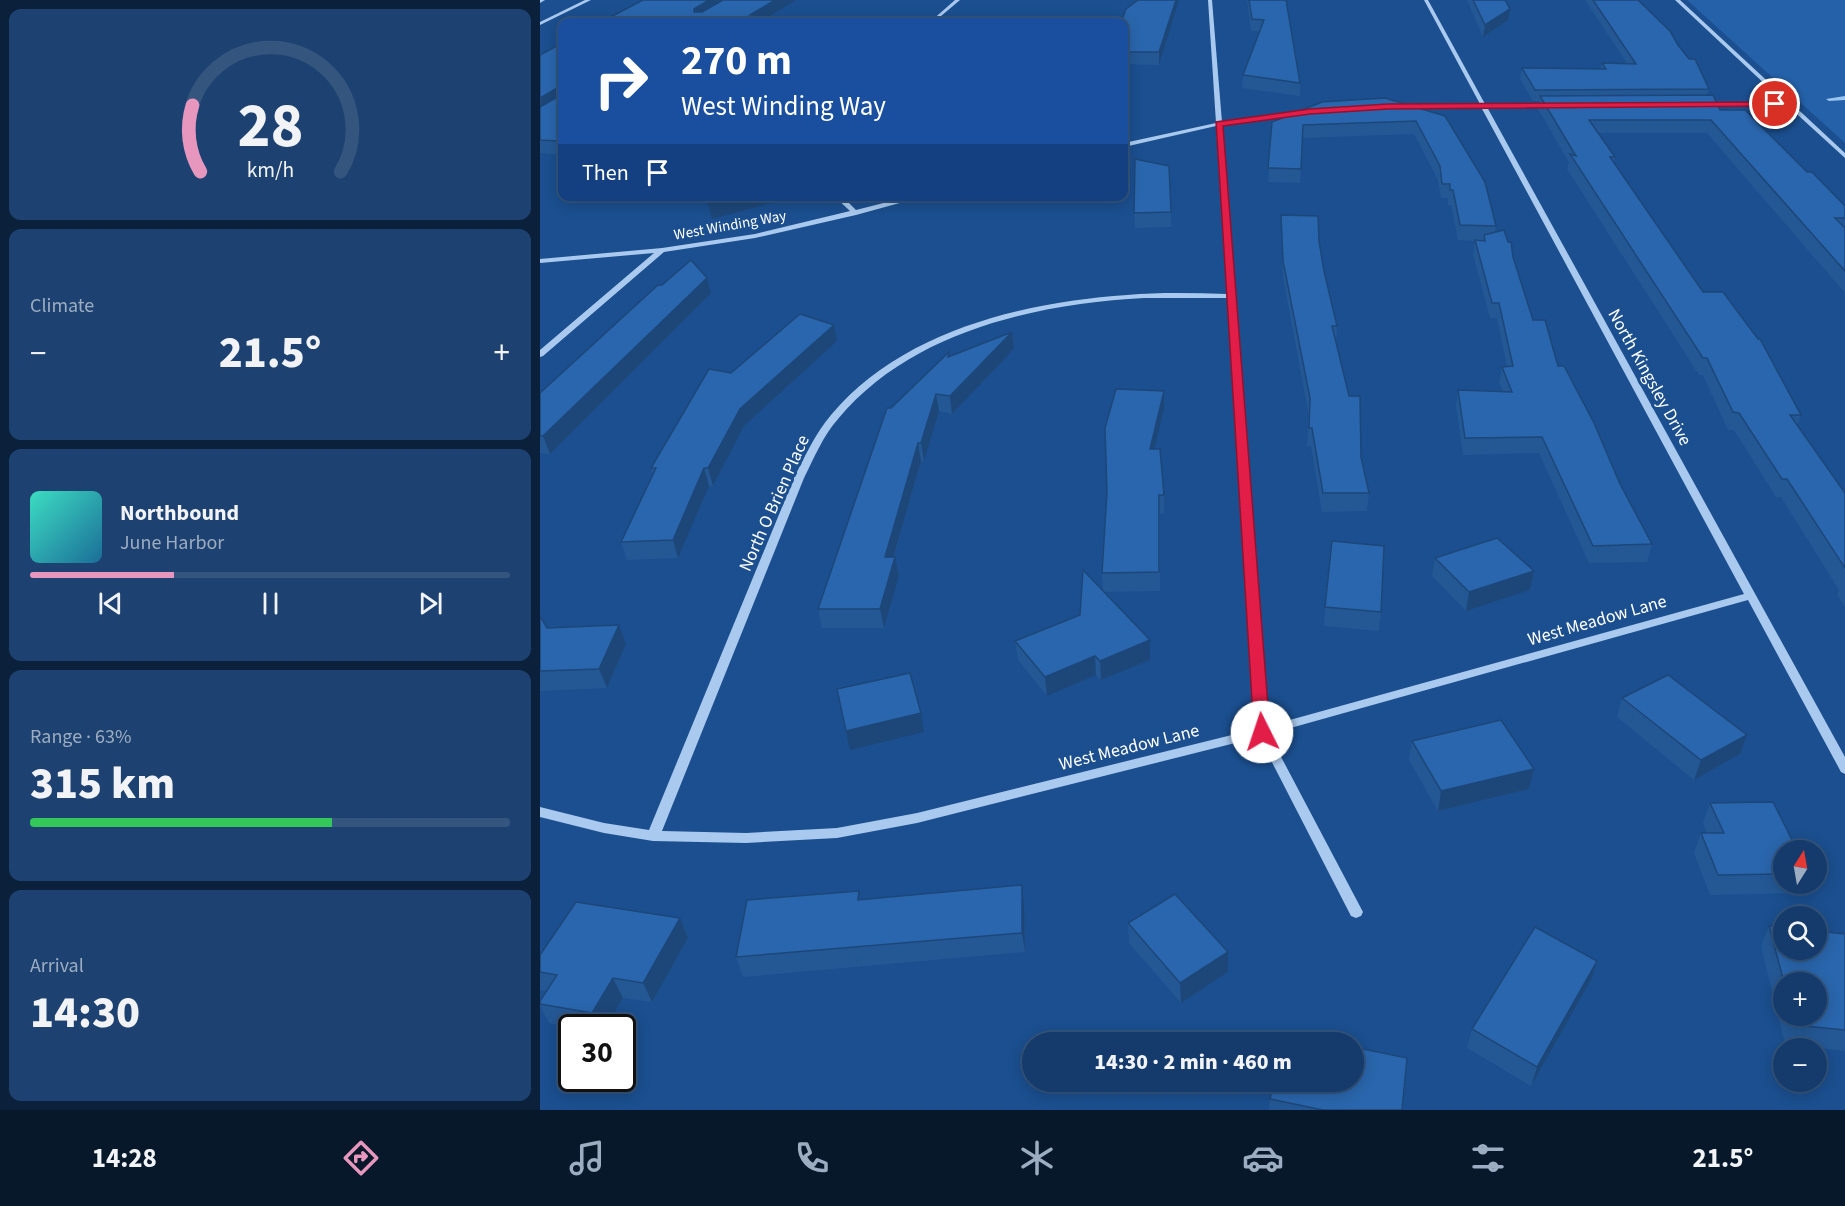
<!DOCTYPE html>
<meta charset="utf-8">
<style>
body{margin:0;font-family:"Source Sans 3",sans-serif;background:#1d4271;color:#f1f3f6;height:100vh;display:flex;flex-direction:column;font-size:22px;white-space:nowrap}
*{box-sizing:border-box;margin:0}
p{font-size:20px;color:#9dadc1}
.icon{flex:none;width:33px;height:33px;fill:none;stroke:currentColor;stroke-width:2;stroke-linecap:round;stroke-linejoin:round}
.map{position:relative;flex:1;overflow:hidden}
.side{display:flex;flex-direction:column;gap:9px;padding:9px;background:#0b203b;width:540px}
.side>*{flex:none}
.top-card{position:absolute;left:18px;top:18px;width:570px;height:183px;border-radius:12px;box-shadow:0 3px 15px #0003,0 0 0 2px #33557e;background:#1a4fa0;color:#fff;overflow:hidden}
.needle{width:39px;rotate:11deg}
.controls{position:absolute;left:1233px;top:840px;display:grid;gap:12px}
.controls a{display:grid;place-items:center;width:54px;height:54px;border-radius:50%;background:#143b6b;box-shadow:0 3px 15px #0003,0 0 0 2px #33557e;font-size:30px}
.speed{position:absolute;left:18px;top:1014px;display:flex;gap:12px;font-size:30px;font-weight:700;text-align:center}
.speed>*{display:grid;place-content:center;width:78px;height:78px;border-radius:50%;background:#143b6b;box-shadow:0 3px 15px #0003,0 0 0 2px #33557e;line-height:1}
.speed .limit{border:3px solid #111;border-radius:9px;background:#fff;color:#111}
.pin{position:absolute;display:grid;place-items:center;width:51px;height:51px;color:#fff;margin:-26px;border:3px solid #fff;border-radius:50%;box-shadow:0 2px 6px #0007}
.me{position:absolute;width:66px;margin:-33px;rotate:356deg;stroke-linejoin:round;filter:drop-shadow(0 0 4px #0008)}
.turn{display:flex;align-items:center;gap:21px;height:126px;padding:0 24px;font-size:27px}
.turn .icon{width:78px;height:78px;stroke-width:2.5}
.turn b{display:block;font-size:42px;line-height:51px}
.then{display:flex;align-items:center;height:57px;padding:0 24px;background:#0003;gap:12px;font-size:22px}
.big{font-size:45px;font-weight:800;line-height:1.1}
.side .tile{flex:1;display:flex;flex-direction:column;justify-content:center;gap:9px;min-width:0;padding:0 21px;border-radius:12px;background:#1d4271}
.side .dial{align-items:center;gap:0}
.dial svg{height:156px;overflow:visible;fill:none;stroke:#33557e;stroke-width:7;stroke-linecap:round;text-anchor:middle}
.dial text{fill:#f1f3f6;stroke:none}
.song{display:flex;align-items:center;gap:18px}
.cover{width:72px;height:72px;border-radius:9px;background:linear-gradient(135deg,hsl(170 70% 55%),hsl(200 70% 35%))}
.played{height:6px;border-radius:3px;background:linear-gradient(90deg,#e797bd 30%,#33557e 30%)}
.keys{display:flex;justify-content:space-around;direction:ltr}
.heat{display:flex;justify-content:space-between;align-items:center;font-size:33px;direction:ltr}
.charge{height:9px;border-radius:4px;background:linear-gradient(90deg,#34c759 63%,#33557e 0)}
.trip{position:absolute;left:482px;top:1032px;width:342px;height:60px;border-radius:30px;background:#143b6b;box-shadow:0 3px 15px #0003,0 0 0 2px #33557e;font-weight:800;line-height:60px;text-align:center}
.menu{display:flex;height:96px;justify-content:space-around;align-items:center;background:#08182b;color:#9dadc1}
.menu .icon{width:42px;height:42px}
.menu .selected{color:#e797bd}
.menu b{font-size:27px;color:#f1f3f6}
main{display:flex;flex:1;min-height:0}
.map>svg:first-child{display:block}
</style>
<main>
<section class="side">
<div class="tile dial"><svg viewBox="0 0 100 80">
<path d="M14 69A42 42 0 1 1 86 69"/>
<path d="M14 69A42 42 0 0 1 10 35" stroke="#e797bd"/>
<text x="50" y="56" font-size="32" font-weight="700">28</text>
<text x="50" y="72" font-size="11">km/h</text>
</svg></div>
<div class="tile"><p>Climate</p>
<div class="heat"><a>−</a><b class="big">21.5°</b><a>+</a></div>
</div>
<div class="tile">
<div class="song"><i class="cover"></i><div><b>Northbound</b><p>June Harbor</p></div></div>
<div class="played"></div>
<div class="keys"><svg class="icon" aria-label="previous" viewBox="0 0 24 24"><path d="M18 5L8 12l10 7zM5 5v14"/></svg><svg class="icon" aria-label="pause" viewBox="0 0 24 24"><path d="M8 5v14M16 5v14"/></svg><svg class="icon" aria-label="next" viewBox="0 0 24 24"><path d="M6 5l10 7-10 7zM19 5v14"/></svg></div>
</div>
<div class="tile"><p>Range · 63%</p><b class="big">315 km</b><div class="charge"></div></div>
<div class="tile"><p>Arrival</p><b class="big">14:30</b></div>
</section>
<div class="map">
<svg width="1305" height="1110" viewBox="0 0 1305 1110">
<rect width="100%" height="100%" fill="#1b4f8f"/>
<path fill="#2461a8" d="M1147 0H1305V143Z"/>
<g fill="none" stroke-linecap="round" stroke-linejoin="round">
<path fill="#9cc4f0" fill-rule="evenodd" d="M1305 96V100L1289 101 1286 99Z"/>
<g fill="#a9c9ee" fill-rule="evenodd">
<path d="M0 0H5L0 3Z"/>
<path d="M45 0H51L0 25V22Z"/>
<path d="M415 0H420L394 22H390Z"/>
<path d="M668 0H672L682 122 767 110 770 112 682 125 695 294 697 296 695 298 728 726 1204 594 941 107 857 108 854 106 857 104H940L884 0H888L945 104 1013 103 1016 105 1013 107H947L1305 757V774L1301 772 1208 600 729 734 823 912 821 916 816 918 811 916 719 737 377 823 297 838 206 843 113 841 64 833 0 817V807L64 823 109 830 254 478C265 456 275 434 291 415 361 331 483 302 587 295 620 292 654 293 687 294L676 126 584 147V143L676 123ZM604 298H687L716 729 377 813 297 828 206 833 122 831 264 478C274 458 283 436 298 419 371 331 496 304 604 298Z"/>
<path d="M1135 0H1140L1305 153V158L1248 106H1161V104L1163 103 1244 102Z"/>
<path d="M294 196H302L316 210 371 196H385L316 215 215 238 124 252 3 356 0 357V350L114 253 0 263V259L122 248 215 234 310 211Z"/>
</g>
</g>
<g fill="#245895" fill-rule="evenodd">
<path d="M707 0H746L760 83V96L702 88 703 75 720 31H711Z"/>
<path d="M927 0H965L968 20 943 37Z"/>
<path d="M1045 0H1098L1138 45 1169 89 1167 95 1180 110 1267 172 1305 206V293L1167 133H1058L1075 157 1074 163 1163 292 1261 415 1257 425 1305 493V607L1297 595 1299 590 1241 497H1236L1194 430H1188L1163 375H1159L1027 169 1029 162 998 109 999 101H993L980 79 982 68 1061 69 1062 63H1087Z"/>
<path d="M638 4 619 65 584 64V22Z"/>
<path d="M22 43V155L0 153V55Z"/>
<path d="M905 116 956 226 955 232 973 257 993 320 1112 544 1107 562 1049 563 999 453 923 455 916 406 918 390 963 392 959 382 962 367H967L957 318H950L933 254 935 241 918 240 911 205H908V198H901L898 180 874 134 763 138 760 183 728 182 732 122Z"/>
<path d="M631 212V227L595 228 594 213Z"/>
<path d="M741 215 779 241 784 271 797 326 796 342 829 493 827 511 782 512 771 446H767L769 416 743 277 741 230Z"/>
<path d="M167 278 171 293 10 454 0 453V393L122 285Z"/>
<path d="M294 325 297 341 204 426 173 486H169L138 558 87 560 81 542 113 474 111 468 191 373Z"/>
<path d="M472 332 474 349 412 414 399 411 384 461H381L354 557H355L359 576 344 628H282L278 609 351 408 410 356Z"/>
<path d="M624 409 614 449 624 495V513L620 514V591L564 592 610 640V660L561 680 556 675 507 696 478 660 475 641 540 615 563 591 562 573Z"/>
<path d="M895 558 994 571 990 590 926 611 892 576Z"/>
<path d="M785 607 841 612 839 631 784 626Z"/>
<path d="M0 616 7 628 86 644 67 688 0 691Z"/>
<path d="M1082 698 1200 754 1154 780 1077 717Z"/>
<path d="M872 741 994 769 989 789 898 811 869 760Z"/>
<path d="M1170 803 1244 850V884H1264L1259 893 1170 895 1154 853 1161 833H1167L1163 823Z"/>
<path d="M482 885 484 904 485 952 203 977 196 957 321 900Z"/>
<path d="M140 918 148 938 112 1002 83 998 65 1028H36L9 1023 0 1006V1001L6 991 0 990V955Z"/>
<path d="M588 923 688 972 641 1003 589 943Z"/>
<path d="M1229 926 1305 934V1051L1245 1044 1221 946ZM1244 982H1276V1016H1244Z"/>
<path d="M1051 980 991 1086 927 1048 932 1029Z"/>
<path d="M730 1099 862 1110H729Z"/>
</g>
<g fill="#1d4779">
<path d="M169 0H191L157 20 154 12V9Z"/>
<path d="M235 0H256L221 21V22H209L210 15Z"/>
<path d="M636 0H638V4L619 65V52Z"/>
<path d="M970 9 968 20 943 37 945 25Z"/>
<path d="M17 88 21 101 0 113V98Z"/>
<path d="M22 138V155L18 141Z"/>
<path d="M199 196H234L235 202 172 219 168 204Z"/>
<path d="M167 278 171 293 10 454 3 436Z"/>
<path d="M294 325 297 341 204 426 173 486 168 468 200 409Z"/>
<path d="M472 332 474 349 412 414 410 396Z"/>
<path d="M624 391V409L610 467V449Z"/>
<path d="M396 394 399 411 384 461 381 443Z"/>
<path d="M378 443 381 461 348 576 345 557Z"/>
<path d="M164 468 169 486 138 558 133 540Z"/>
<path d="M355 557 359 576 344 628 340 609Z"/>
<path d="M994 571 990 590 926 611 929 592Z"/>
<path d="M79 625 86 644 67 688 59 669Z"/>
<path d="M610 640V660L561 680 560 661Z"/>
<path d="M555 656 556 675 507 696 505 677Z"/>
<path d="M381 713 384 732 310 750 306 731Z"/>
<path d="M1207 735 1200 754 1154 780 1161 760Z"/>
<path d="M994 769 989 789 898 811 901 791Z"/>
<path d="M482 885 484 904 485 952 482 933Z"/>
<path d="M140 918 148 938 112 1002 103 983Z"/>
<path d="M688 952V972L641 1003 640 983Z"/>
<path d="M1057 961 1051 980 991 1086 997 1067Z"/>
<path d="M73 978 83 998 65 1028H60L52 1013Z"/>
</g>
<g fill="#2a66ad" stroke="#1d4779" stroke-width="1.5">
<path d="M103 0H169L154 9V12H162L183 0H235L210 15 220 16 209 22H61Z"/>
<path d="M598 0H636L619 52H584V22H581L586 9Z"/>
<path d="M709 0H746L760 83 703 75 724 20 712 19Z"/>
<path d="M933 0H965L970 9 945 25Z"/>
<path d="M1053 0H1098L1130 31 1138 45 1149 59H1155L1169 89 995 90 982 68 1066 69 1062 63 1096 64Z"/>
<path d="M22 43V138L18 141 0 140V107L19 96 20 89 17 88 0 98V55Z"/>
<path d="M1173 95 1180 110H1205L1267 172H1272L1305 206V218H1295L1305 228V271L1171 120H1049L1075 157H1070L1163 292H1183L1218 339H1220L1261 415H1250L1305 493V568L1247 479H1242L1199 413 1193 412 1167 358H1163L1030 154 1036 156 1000 96Z"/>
<path d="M845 98 905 116 945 182 956 226 920 225 913 190H910V184H902L900 166 876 121 763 125 761 169 728 168 732 122 782 102Z"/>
<path d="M595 159 629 166 631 212 594 213Z"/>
<path d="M170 196H199L168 204Z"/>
<path d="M741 215 778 216 779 241 784 271 797 326H792L809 396H820L821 457 829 493H783L772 428H769L770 398 743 261Z"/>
<path d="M964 230 968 242H971L973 257 993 320H1005L1018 366H1024L1054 423 1080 484 1112 544 1053 546 1002 437 925 438 918 390 972 392 962 367 973 366 959 303H952L935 240 945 241 944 235Z"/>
<path d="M151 260 167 278 3 436H0V393L118 285H122Z"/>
<path d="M260 314 294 325 200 409 168 468H164L133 540 81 542 116 468H111L169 369 191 373Z"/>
<path d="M472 332 410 396 396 394 381 443H378L345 557H355L340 609H278L347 408H351L409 352 408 357Z"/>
<path d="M576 389 624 391 610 449H620L624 495H619V572L562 573 567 492 565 428Z"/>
<path d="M957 538 994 571 929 592 895 558Z"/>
<path d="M792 541 844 546 841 612 785 607Z"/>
<path d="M543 570 610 640 560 661 555 656 505 677 475 641 540 615Z"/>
<path d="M0 616 7 628 79 625 59 669 0 671Z"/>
<path d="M370 673 381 713 306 731 297 689Z"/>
<path d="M1128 675 1207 735 1161 760 1082 698Z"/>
<path d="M961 720 994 769 901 791 872 741Z"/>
<path d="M1233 802 1257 850H1244V874L1178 875 1161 833H1184L1170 803Z"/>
<path d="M482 885V933L196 957 207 900 319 891 318 900Z"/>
<path d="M635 894 688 952 640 983 588 923Z"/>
<path d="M36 902 140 918 103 983 73 978 52 1013 0 1004V1001L17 975 0 972V955Z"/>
<path d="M1229 926 1244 928V950H1276V931L1305 934V1030L1255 1025 1253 1016H1276V982H1244Z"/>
<path d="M995 927 1057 961 997 1067 932 1029Z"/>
<path d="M743 1032 793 1042H741Z"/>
<path d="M813 1047 867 1058 862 1110H783L730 1099 733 1082H813Z"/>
</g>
<path fill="#e11d48" stroke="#92132f" stroke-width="1.5" d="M1235 102 1238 103V106L848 109 770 114 683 126 730 732 728 736H717L714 732 676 122 770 109 848 104Z"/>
<g text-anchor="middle" stroke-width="6" stroke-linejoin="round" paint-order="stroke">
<g font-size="15" fill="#fff" stroke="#1b4f8f">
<text transform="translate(190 225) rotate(-10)" y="5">West Winding Way</text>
</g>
<g font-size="18" fill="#fff" stroke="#1b4f8f">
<text transform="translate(1110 377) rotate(61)" y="6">North Kingsley Drive</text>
<text transform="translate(234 503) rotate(-66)" y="6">North O Brien Place</text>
<text transform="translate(1057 620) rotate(-16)" y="6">West Meadow Lane</text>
<text transform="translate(589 747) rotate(-14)" y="6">West Meadow Lane</text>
</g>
</g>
</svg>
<div class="controls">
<a><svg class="needle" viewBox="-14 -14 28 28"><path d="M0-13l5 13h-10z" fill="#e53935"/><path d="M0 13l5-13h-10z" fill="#9dadc1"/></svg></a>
<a><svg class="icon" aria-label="search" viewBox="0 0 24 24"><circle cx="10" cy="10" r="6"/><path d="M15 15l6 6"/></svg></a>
<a>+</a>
<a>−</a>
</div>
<div class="speed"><div class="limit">30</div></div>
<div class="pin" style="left:1235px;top:104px;background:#d93025"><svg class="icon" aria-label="arrive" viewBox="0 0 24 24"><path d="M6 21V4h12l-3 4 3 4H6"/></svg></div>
<svg class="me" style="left:722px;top:732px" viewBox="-20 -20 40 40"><circle r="19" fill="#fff"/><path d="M0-13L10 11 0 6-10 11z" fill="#e11d48"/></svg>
<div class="trip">14:30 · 2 min · 460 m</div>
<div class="top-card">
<div class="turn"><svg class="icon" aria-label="right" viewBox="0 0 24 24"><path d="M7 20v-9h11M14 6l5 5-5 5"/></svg><div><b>270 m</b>West Winding Way</div></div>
<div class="then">Then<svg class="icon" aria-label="arrive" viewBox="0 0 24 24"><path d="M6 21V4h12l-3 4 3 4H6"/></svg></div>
</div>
</div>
</main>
<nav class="menu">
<b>14:28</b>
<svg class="icon selected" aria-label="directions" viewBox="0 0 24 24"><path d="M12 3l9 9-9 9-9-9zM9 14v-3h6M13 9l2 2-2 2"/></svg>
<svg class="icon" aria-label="music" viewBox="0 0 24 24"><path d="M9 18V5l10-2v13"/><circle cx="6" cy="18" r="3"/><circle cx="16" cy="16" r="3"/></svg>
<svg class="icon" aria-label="phone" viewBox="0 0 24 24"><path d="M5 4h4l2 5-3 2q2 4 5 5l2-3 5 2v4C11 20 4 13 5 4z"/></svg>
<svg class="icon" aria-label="climate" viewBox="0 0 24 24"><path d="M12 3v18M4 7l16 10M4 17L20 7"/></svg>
<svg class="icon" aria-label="car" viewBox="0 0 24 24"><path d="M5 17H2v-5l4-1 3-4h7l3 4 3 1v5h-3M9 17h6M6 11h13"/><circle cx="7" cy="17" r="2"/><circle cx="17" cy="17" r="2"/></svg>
<svg class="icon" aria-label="filters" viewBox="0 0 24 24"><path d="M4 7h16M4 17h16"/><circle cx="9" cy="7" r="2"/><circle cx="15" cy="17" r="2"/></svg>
<b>21.5°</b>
</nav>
